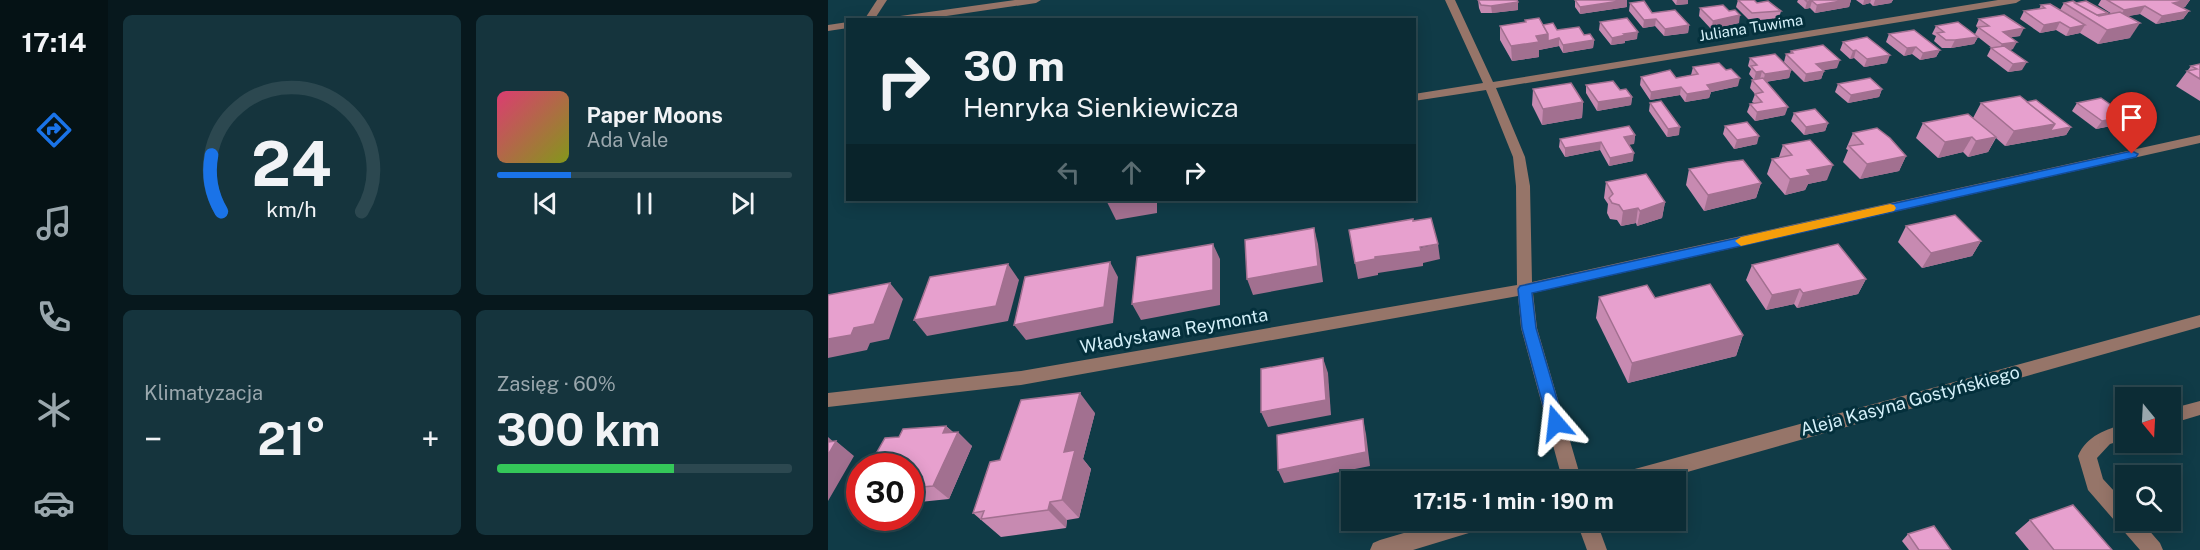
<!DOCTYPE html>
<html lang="pl">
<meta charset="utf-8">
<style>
body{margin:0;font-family:"Public Sans",sans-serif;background:#15343d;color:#f1f3f6;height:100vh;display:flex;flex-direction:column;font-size:22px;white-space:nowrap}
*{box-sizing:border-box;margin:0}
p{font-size:20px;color:#9aa7ad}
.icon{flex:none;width:33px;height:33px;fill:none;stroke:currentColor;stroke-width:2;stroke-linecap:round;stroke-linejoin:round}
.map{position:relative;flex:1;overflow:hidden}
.drawer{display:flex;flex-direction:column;gap:15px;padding:15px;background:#07181d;width:720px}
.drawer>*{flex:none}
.banner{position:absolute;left:18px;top:18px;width:570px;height:183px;border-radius:0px;box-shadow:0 3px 15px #0003,0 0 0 2px #2c4850;background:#0c2c35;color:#f1f3f6;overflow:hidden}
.needle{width:39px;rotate:162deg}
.tools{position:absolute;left:1287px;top:387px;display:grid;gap:12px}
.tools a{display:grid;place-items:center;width:66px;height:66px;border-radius:0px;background:#0c2c35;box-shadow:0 3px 15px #0003,0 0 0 2px #2c4850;font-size:30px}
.speed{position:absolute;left:18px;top:453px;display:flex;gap:12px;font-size:30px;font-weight:700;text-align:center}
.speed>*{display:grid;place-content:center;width:78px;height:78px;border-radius:50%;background:#0c2c35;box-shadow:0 3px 15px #0003,0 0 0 2px #2c4850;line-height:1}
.speed .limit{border:9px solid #d22;background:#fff;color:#111}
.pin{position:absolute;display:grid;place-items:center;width:51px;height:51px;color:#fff;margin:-62px -26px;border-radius:50% 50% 50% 0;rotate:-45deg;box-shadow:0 0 6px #0007}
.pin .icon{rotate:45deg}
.me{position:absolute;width:66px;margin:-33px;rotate:343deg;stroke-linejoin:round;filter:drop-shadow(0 0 4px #0008)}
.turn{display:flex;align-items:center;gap:21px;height:126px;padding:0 18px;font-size:27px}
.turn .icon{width:78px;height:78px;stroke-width:2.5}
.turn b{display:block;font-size:42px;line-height:51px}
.lanes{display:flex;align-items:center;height:57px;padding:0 18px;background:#0003;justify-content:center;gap:30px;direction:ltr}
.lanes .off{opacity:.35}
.big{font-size:45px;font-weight:700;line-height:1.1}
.drawer .card{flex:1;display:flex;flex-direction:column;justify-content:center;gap:9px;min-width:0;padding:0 21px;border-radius:9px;background:#15343d}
.drawer .dial{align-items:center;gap:0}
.dial svg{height:156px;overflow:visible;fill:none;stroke:#2c4850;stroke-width:7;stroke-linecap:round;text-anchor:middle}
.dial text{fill:#f1f3f6;stroke:none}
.song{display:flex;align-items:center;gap:18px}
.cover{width:72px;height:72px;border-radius:9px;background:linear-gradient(135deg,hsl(340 70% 55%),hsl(70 70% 35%))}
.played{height:6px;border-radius:3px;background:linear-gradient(90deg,#1a73e8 25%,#2c4850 25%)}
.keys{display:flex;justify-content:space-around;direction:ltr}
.heat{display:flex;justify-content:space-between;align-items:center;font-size:33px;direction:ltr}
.charge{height:9px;border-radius:4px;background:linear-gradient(90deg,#34c759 60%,#2c4850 0)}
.drawer .tiles{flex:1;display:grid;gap:15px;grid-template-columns:repeat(2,1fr)}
.trip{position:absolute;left:513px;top:471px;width:345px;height:60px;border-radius:0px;background:#0c2c35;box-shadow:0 3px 15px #0003,0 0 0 2px #2c4850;font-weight:700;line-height:60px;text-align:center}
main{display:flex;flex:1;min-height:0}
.dock{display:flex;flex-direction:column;width:108px;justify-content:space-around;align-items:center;background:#051215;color:#9aa7ad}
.dock .icon{width:42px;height:42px}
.dock .current{color:#1a73e8}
.dock b{font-size:27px;color:#f1f3f6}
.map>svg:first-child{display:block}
</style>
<main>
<nav class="dock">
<b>17:14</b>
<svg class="icon current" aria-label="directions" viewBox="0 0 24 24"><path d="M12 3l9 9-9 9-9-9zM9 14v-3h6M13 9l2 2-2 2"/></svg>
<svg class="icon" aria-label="music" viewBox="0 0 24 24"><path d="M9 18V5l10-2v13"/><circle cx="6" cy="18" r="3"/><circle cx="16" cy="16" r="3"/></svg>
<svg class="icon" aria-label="phone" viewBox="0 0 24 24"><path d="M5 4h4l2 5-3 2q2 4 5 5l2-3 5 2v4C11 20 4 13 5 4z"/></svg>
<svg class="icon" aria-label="climate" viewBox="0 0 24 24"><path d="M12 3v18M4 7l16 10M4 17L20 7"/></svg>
<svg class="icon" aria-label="car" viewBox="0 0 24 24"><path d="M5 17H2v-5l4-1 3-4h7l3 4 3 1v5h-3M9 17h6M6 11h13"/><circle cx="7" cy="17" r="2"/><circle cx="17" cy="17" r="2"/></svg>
</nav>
<section class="drawer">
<div class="tiles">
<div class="card dial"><svg viewBox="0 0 100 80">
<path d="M14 69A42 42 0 1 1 86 69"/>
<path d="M14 69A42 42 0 0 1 9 40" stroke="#1a73e8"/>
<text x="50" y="56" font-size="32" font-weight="700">24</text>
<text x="50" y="72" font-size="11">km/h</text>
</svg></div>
<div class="card">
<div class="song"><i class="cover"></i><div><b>Paper Moons</b><p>Ada Vale</p></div></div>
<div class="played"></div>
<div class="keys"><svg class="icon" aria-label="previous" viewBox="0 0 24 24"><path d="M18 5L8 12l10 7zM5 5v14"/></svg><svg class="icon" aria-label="pause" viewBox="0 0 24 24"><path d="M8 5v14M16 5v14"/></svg><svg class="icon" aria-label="next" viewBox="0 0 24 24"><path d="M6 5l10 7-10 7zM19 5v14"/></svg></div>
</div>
<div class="card"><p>Klimatyzacja</p>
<div class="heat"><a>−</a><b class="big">21°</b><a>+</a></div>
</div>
<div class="card"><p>Zasięg · 60%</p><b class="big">300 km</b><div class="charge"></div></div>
</div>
</section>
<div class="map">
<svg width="1372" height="550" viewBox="0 0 1372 550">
<rect width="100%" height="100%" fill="#103b47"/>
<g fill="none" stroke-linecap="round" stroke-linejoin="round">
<g fill="#967569" fill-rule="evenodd">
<path d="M49 0H59L46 20H36Z"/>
<path d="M187 0H213L208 3 91 20H60L65 17Z"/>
<path d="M617 0H627L665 82 1170 0H1193L1188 3 668 88 697 157 702 186 704 282 1372 135V143L705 293 709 328 754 482H735L693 328 690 296 193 385 0 407V393L193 371 689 285 688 186 685 157 658 90 586 101V94L655 83Z"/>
<path d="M20 22V28L0 31V25Z"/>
<path d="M1372 315V327L824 482H783L785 476 792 473Z"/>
<path d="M1372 401V415L1342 424V409Z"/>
<path d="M1298 423V439L1282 444 1269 458 1275 479 1298 504V520H1312L1332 543 1335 550H1312L1260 490 1250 456C1259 435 1278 430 1298 423Z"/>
<path d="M620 520H664L661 527 654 529 585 550H542L545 543 552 540Z"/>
<path d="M748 520H768L779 550H759Z"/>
</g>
</g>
<g fill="#c78ab1">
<path d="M650 0 690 2V10L664 13H653L651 8Z"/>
<path d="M747 0H799V7L752 14 747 7Z"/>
<path d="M844 0H860V4L848 5Z"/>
<path d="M910 0 929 3 953 11 951 18 922 21 908 7Z"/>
<path d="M970 0H1023L1021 7 987 13 982 8 977 9 969 2Z"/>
<path d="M1028 0H1065L1063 3 1045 6 1042 3 1035 5Z"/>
<path d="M1273 0H1362L1357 7 1354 8 1361 11 1355 19 1328 24 1312 14 1299 16 1302 38 1270 44 1252 33 1238 36 1228 30 1212 33 1192 19 1196 11 1211 9 1213 5 1232 10 1236 3H1247L1280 13 1279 15 1284 14 1270 5Z"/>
<path d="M802 3 824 13 861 25 860 33 836 36 827 26 815 28 801 11Z"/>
<path d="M872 8 911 23 883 29 871 16Z"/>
<path d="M1151 19 1192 36 1183 37 1185 49 1182 50 1194 70 1180 72 1159 56 1163 48H1164L1150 37 1146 44 1123 48H1114L1106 41 1108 36 1104 34 1108 26 1147 34 1150 28 1148 26Z"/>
<path d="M697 20 715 25 729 30 756 35 766 40 765 48 735 53 731 46 711 50V57L684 61 672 40V26L697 22Z"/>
<path d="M772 22 809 39 797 41V43L783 45 771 30Z"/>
<path d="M1061 34 1112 50 1108 57 1092 60 1084 54 1076 56 1058 42Z"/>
<path d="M1015 42 1059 63 1036 67 1026 58 1022 59 1012 50Z"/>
<path d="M963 51 1009 68 995 70 996 71 993 79 976 82 956 62 958 54H962Z"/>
<path d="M922 58 963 70 961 78 938 82 957 115 927 121 919 112 922 104 926 103 924 102 927 94 922 88 924 80H926L921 74 923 69 920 66Z"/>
<path d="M1372 64V101L1348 86 1363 66Z"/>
<path d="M865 67 910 86 883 92 881 98 857 102 852 95 822 100 812 85 813 77 848 78 863 75Z"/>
<path d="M1010 84 1054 89 1051 97 1020 103 1007 92Z"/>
<path d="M758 85 804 97 803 105 769 111 758 93Z"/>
<path d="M705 89 755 102 754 118 714 125 704 105Z"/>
<path d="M1199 102 1243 127 1238 135 1177 146 1168 138 1160 152 1140 157 1135 152 1110 158 1088 138 1095 123 1145 118 1153 103Z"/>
<path d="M822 103 851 135 839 137 821 111Z"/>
<path d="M1249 103 1293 124 1268 129 1244 111Z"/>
<path d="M966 113 1000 123 997 131 976 135 963 121Z"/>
<path d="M897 126 929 144 906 149 895 134Z"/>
<path d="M1025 133 1078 156 1071 171 1032 179 1015 162 1020 150 1018 149Z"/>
<path d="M807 135 806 144H801L805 161 781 166 772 150 737 157 731 147 732 139Z"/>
<path d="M955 145 999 180 980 184 977 190 957 195 939 174 944 159 951 157Z"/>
<path d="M861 169 933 183 928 198 876 211 858 185Z"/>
<path d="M778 182 837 202 834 218 809 226 808 223 793 226 789 220 782 219 779 213 780 204 776 198Z"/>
<path d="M1078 226 1153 241 1144 256 1094 268 1070 242Z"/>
<path d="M924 265 1038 279 1030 294 969 308 966 304 938 310 918 280Z"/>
<path d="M771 297 827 298 915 335 908 356 800 383 768 318Z"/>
<path d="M267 413 255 459 263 469 251 518 239 520 238 528 173 537 145 513 172 460Z"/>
<path d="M118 426 125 432 144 446 121 499 82 503V466Z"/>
<path d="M1202 520 1284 550H1201L1187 533Z"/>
<path d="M1080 534 1123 550H1081L1074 541Z"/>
</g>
<g fill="#a27090">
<path d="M799 0V7L752 14V7Z"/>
<path d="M849 0H860V4L848 5Z"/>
<path d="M1019 0H1023L1021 7 987 13 989 5Z"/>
<path d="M1036 0H1043L1042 3 1035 5Z"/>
<path d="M1047 0H1065L1063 3 1045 6Z"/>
<path d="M1359 0H1362L1357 7 1339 10 1345 3Z"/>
<path d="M984 1 982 8 977 9 979 2Z"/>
<path d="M690 2V10L664 13 663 6Z"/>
<path d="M1317 6 1312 14 1291 18 1296 10Z"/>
<path d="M1361 11 1355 19 1328 24 1334 16Z"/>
<path d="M912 15 911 23 883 29 885 21Z"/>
<path d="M828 19 827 26 815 28 816 20Z"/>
<path d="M1232 22 1228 30 1212 33 1216 25Z"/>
<path d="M1312 23 1302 38 1270 44 1279 30Z"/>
<path d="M861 25 860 33 836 36 837 29Z"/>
<path d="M1257 25 1252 33 1238 36 1242 28Z"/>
<path d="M1196 28 1192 36 1171 39 1175 32Z"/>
<path d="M810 32 809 39 797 41V43L783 45 784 38 796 34Z"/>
<path d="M720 34 731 38V46L711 50V57L684 61 683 46 708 36Z"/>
<path d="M1150 37 1146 44 1123 48 1127 40Z"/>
<path d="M766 40 765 48 735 53V45Z"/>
<path d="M1189 42 1185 49 1170 52 1174 44Z"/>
<path d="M1088 47 1084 54 1076 56 1079 48Z"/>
<path d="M1028 50 1026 58 1022 59 1025 51Z"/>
<path d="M1112 50 1108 57 1092 60 1095 53Z"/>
<path d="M1062 55 1059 63 1036 67 1039 59Z"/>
<path d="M1012 60 1009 68 986 72 988 64Z"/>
<path d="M1199 62 1194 70 1180 72 1185 64Z"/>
<path d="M963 70 961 78 935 82 937 74Z"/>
<path d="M934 71 932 79 926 80 928 72Z"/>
<path d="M996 71 993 79 976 82 978 74Z"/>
<path d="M912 78 910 86 883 92 881 98 857 102 859 94 879 85Z"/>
<path d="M853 87 852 95 822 100 823 92Z"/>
<path d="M1054 89 1051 97 1020 103 1023 95Z"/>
<path d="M804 97 803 105 769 111 770 102Z"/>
<path d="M755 102 754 118 714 125 715 109Z"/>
<path d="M960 107 957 115 927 121 929 112Z"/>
<path d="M1299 116 1293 124 1268 129 1274 121Z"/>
<path d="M1000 123 997 131 976 135 978 127Z"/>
<path d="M1227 124 1243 127 1238 135 1177 146 1186 131Z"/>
<path d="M852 127 851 135 839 137 840 129Z"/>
<path d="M807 135 806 144 795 146 796 137Z"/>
<path d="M931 136 929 144 906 149 909 140Z"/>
<path d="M1144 137 1135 152 1110 158 1117 142Z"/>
<path d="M1168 137 1160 152 1140 157 1148 141Z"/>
<path d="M773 142 772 150 737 157V148Z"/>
<path d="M586 149 589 170H586Z"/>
<path d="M806 153 805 161 781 166 782 158Z"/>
<path d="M1078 156 1071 171 1032 179 1039 164Z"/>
<path d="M1005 165 999 180 980 184 977 190 957 195 962 179 979 170Z"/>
<path d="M933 183 928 198 876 211 880 195Z"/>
<path d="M278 200H329V213L288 220Z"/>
<path d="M837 202 834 218 809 226 812 211Z"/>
<path d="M810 208 808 223 793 226 795 211Z"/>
<path d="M486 228 490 244 495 282 425 295 419 279Z"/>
<path d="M1153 241 1144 256 1094 268 1103 253Z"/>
<path d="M385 244 392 259V305L313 320 304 304Z"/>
<path d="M610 244 612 259 595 263V266L550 273V275L530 279 527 263 547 257Z"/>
<path d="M282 262 290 277 285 323 198 340 186 325Z"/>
<path d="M180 264 191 280 180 321 99 336 86 320Z"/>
<path d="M1038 279 1030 294 969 308 975 293Z"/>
<path d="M62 283 75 299 61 339 42 343 39 350 0 358V339L26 328Z"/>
<path d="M972 289 966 304 938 310 944 295Z"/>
<path d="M915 335 908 356 800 383 804 363Z"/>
<path d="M495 358 500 373 503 415 440 427 433 412Z"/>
<path d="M252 393 267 413 255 459 263 469 251 518 234 500 236 452Z"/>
<path d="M535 419 538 434 542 466 456 483 450 470Z"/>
<path d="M118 426 128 435 130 432 144 446 121 499 105 486 115 433Z"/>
<path d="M0 437 7 443 8 441 26 456 0 501Z"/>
<path d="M222 502 239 520 238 528 220 510Z"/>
</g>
<g fill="#e7a0ce" stroke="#a27090" stroke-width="1.5">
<path d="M650 0H689L690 2 663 6 653 5Z"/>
<path d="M747 0H798L752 7Z"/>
<path d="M910 0H926L929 3 940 1 953 11 924 13Z"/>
<path d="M977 0H1019L989 5 984 1 979 2Z"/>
<path d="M1279 0H1359L1345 3 1361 11 1334 16 1317 6 1296 10Z"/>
<path d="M816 1 824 13 847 10 861 25 837 29 828 19 816 20 802 3Z"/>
<path d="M1245 1 1271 16 1292 12 1312 23 1279 30 1236 3Z"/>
<path d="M1258 1 1280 13 1269 15 1247 3Z"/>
<path d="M1222 4 1257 25 1242 28 1232 22 1216 25 1196 11 1217 8 1213 5Z"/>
<path d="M895 5 901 11 907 10 912 15 885 21 872 8Z"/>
<path d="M1176 15 1196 28 1175 32 1189 42 1174 44 1150 27 1161 26 1151 19Z"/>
<path d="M711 18 720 34 708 36 711 42 683 46 672 26 698 22 697 20Z"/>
<path d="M799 18 810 32 796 34 798 35 784 38 772 22Z"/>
<path d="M1130 22 1150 37 1127 40H1118L1109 33 1116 32 1108 26Z"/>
<path d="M725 23 729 30 751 27 756 35 762 34 766 40 735 45 731 38 720 41V34L715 25Z"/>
<path d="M1086 30 1112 50 1095 53 1088 47 1079 48 1061 34Z"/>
<path d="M1039 37 1062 55 1039 59 1028 50 1025 51 1015 42Z"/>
<path d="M995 45 1012 60 988 64 996 71 978 74 958 54 965 53 963 51Z"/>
<path d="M1176 46 1199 62 1185 64 1163 48Z"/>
<path d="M947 54 963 70 937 74 934 71 928 72 923 66 929 65 922 58Z"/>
<path d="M891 63 898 70 903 69 912 78 879 85 883 90 859 94 853 87 823 92 813 77 842 70 848 78 870 74 865 67Z"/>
<path d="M1372 64V79L1359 71 1369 69 1363 66Z"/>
<path d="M935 78 960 107 929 112 922 104 934 102 927 94 935 92 924 80Z"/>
<path d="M1042 78 1054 89 1023 95 1010 84Z"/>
<path d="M785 81 792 90 798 89 804 97 770 102 758 85Z"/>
<path d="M743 83 755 102 715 109 705 89Z"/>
<path d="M1192 96 1227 124 1186 131 1153 103Z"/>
<path d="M1273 98 1299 116 1274 121 1249 103Z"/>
<path d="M1208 100 1243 127 1222 131 1227 124 1199 102Z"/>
<path d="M833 101 852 127 840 129 822 103Z"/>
<path d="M987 109 1000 123 978 127 966 113Z"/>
<path d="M1140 114 1168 137 1148 141 1144 137 1117 142 1095 123Z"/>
<path d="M919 122 931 136 909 140 897 126Z"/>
<path d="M801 126 807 135 796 137 806 153 782 158 773 142 737 148 732 139Z"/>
<path d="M1049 128 1062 138 1078 156 1039 164 1021 146 1035 144 1025 133Z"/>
<path d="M982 140 1005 165 979 170 983 175 962 179 944 159 964 155 955 145Z"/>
<path d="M915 160 933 183 880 195 861 169 899 162Z"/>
<path d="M818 174 837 202 812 211 810 208 795 211 791 205 784 203 781 198 785 194 778 182Z"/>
<path d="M1127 215 1153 241 1103 253 1078 226Z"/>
<path d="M603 218 610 244 592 247 593 251 547 257V259L527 263 521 230 585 219V221Z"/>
<path d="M486 228 490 266 419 279 417 240Z"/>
<path d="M385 244V290L304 304 309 257Z"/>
<path d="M1010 244 1038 279 975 293 972 289 944 295 924 265Z"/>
<path d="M282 262 276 307 186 325 197 277Z"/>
<path d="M180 264 168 306 86 320 102 277Z"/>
<path d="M62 283 46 324 26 328 23 335 0 339V295Z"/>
<path d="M882 284 915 335 804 363 771 297 819 285 827 298Z"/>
<path d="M495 358 498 400 433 412V369Z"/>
<path d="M252 393 236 452 247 450 234 500 222 502 220 510 153 519 156 511 145 513 162 462 172 460 193 400Z"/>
<path d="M535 419 538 452 450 470 449 435Z"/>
<path d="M118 426 115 433 130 432 105 486 82 488V466H41L57 438 71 437 75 429Z"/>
<path d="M8 441 0 455V442Z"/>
<path d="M32 485V492L27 493Z"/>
<path d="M1245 505 1284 550H1226L1202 520Z"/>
<path d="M1106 526 1123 550H1091L1080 534Z"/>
</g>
<path fill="#1a73e8" stroke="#114b97" stroke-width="1.5" d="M1304 151 1310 154 1308 157 704 293 708 328 736 423 734 428 728 430 723 428 720 423 694 328 690 289 692 286Z"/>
<path fill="#f59e0b" d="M1062 204 1066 205 1068 208 1066 211 913 246 907 241 913 237Z"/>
<g text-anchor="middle" stroke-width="6" stroke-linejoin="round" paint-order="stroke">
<g font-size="15" fill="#d4f0f9" stroke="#04303c">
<text transform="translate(923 28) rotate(-9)" y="5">Juliana Tuwima</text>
</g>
<g font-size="18" fill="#d4f0f9" stroke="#04303c">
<text transform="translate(346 331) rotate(-10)" y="6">Władysława Reymonta</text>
<text transform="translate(1082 401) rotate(-15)" y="6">Aleja Kasyna Gostyńskiego</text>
</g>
</g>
</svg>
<div class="tools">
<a><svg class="needle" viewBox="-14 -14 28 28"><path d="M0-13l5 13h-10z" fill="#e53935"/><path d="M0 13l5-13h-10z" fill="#9aa7ad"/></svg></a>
<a><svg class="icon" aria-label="search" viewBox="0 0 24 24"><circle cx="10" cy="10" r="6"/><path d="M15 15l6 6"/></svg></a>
</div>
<div class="speed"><div class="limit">30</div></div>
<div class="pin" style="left:1304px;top:154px;background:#d93025"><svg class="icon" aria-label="arrive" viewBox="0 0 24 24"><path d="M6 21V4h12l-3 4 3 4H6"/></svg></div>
<svg class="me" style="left:728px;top:423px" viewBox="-20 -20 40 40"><path d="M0-17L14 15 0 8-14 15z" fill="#1a73e8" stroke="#fff" stroke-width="4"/></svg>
<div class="trip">17:15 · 1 min · 190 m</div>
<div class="banner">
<div class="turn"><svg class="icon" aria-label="right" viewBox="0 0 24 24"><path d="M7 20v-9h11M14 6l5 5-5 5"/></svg><div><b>30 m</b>Henryka Sienkiewicza</div></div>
<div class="lanes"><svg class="icon off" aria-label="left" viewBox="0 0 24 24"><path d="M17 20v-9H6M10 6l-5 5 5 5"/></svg><svg class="icon off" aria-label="ahead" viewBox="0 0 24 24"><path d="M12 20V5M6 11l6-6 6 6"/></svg><svg class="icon" aria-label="right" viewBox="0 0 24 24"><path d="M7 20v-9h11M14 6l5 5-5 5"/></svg></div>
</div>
</div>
</main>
